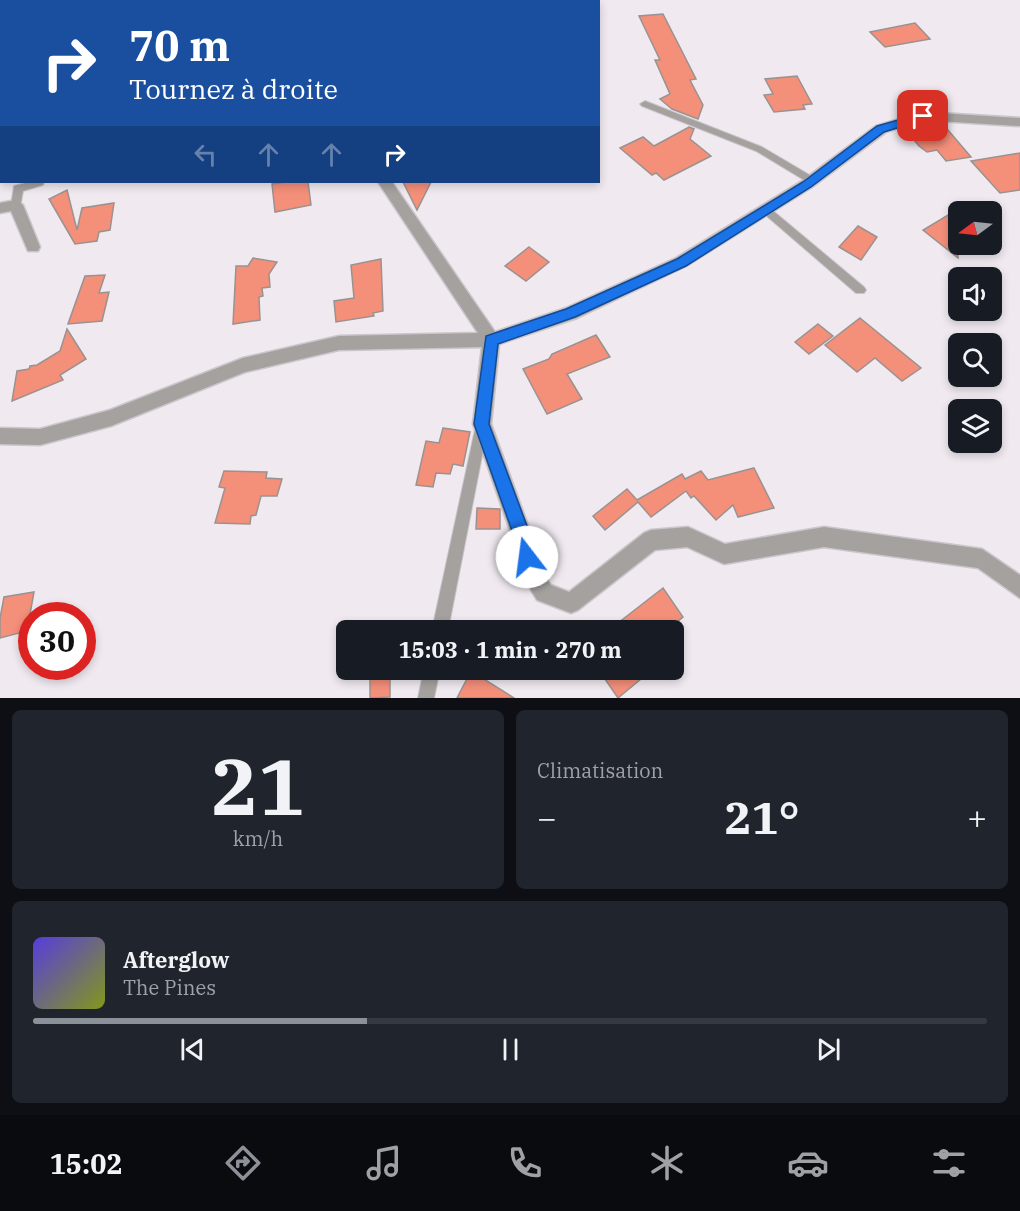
<!DOCTYPE html>
<html lang="fr">
<meta charset="utf-8">
<style>
body{margin:0;font-family:"IBM Plex Serif",serif;background:#20242c;color:#f1f3f6;height:100vh;display:flex;flex-direction:column;font-size:22px;white-space:nowrap}
*{box-sizing:border-box;margin:0}
p{font-size:20px;color:#9ea1a6}
.icon{flex:none;width:33px;height:33px;fill:none;stroke:currentColor;stroke-width:2;stroke-linecap:round;stroke-linejoin:round}
.map{position:relative;height:698px;overflow:hidden}
.details{display:flex;flex-direction:column;gap:12px;padding:12px;background:#0d0f14;flex:1}
.details>*{flex:none}
.hud{position:absolute;left:0px;top:0px;width:600px;height:183px;box-shadow:0 3px 9px #0003;background:#1a4fa0;color:#fff;overflow:hidden}
.needle{width:39px;rotate:255deg}
.tools{position:absolute;left:948px;top:201px;display:grid;gap:12px}
.tools a{display:grid;place-items:center;width:54px;height:54px;border-radius:9px;background:#171b24;box-shadow:0 3px 9px #0003;font-size:30px}
.speed{position:absolute;left:18px;top:602px;display:flex;gap:12px;font-size:30px;font-weight:700;text-align:center}
.speed>*{display:grid;place-content:center;width:78px;height:78px;border-radius:50%;background:#171b24;box-shadow:0 3px 9px #0003;line-height:1}
.speed .limit{border:9px solid #d22;background:#fff;color:#111}
.pin{position:absolute;display:grid;place-items:center;width:51px;height:51px;color:#fff;margin:-26px;border-radius:12px;box-shadow:0 3px 9px #0006}
.me{position:absolute;width:66px;margin:-33px;rotate:345deg;stroke-linejoin:round;filter:drop-shadow(0 0 4px #0008)}
.turn{display:flex;align-items:center;gap:21px;height:126px;padding:0 30px;font-size:27px}
.turn .icon{width:78px;height:78px;stroke-width:2.5}
.turn b{display:block;font-size:42px;line-height:51px}
.lanes{display:flex;align-items:center;height:57px;padding:0 30px;background:#0003;justify-content:center;gap:30px;direction:ltr}
.lanes .off{opacity:.35}
.big{font-size:45px;font-weight:700;line-height:1.1}
.details .widget{flex:1;display:flex;flex-direction:column;justify-content:center;gap:9px;min-width:0;padding:0 21px;border-radius:9px;background:#20242c}
.details .dial{align-items:center;gap:0}
.dial b{font-size:78px;line-height:1}
.song{display:flex;align-items:center;gap:18px}
.cover{width:72px;height:72px;border-radius:9px;background:linear-gradient(135deg,hsl(250 70% 55%),hsl(70 70% 35%))}
.played{height:6px;border-radius:3px;background:linear-gradient(90deg,#8c9099 35%,#363941 35%)}
.keys{display:flex;justify-content:space-around;direction:ltr}
.heat{display:flex;justify-content:space-between;align-items:center;font-size:33px;direction:ltr}
.details .tiles{flex:1;display:grid;gap:12px;grid-template-columns:1fr 1fr}
.widget:last-child{grid-column:span 2}
.trip{position:absolute;left:336px;top:620px;width:348px;height:60px;border-radius:9px;background:#171b24;box-shadow:0 3px 9px #0003;font-weight:700;line-height:60px;text-align:center}
.tab-bar{display:flex;height:96px;justify-content:space-around;align-items:center;background:#090b0e;color:#9ea1a6}
.tab-bar .icon{width:42px;height:42px}
.tab-bar .active{color:#8c9099}
.tab-bar b{font-size:27px;color:#f1f3f6}
.map>svg:first-child{display:block}
</style>
<div class="map">
<svg width="1020" height="698" viewBox="0 0 1020 698">
<rect width="100%" height="100%" fill="#f0eaf0"/>
<g fill="#f48f7a" stroke="#9a9290" stroke-width="1.5">
<path d="M663 14 696 79 690 80 703 105 698 119 672 109 660 99 670 94 655 60H660L639 16Z"/>
<path d="M915 23 930 39 885 47 870 32Z"/>
<path d="M797 76 812 104 803 105 805 109 774 112 764 95 773 94 765 79Z"/>
<path d="M942 123 971 157 946 161 937 150 927 152 919 146 905 129Z"/>
<path d="M689 127 694 129 690 139 711 156 664 180 656 173 652 175 620 148 643 137 654 146Z"/>
<path d="M1020 153V190L1000 193 971 161Z"/>
<path d="M286 182H308L311 205 275 212 272 184Z"/>
<path d="M403 182H431L417 210Z"/>
<path d="M67 190 77 230 82 208 114 203 110 230 99 232 97 241 75 244 49 199Z"/>
<path d="M958 209V258L923 230Z"/>
<path d="M858 226 877 237 861 260 839 247Z"/>
<path d="M529 247 549 262 526 281 505 266Z"/>
<path d="M253 258 277 262 269 274 270 287 262 288 263 296 259 297 260 320 233 324 236 266H248Z"/>
<path d="M381 259 383 311 373 313 374 316 336 322 334 301 354 298 351 265Z"/>
<path d="M105 275 99 293 109 292 102 321 68 324 85 276Z"/>
<path d="M860 318 921 368 902 381 875 358 857 372 825 345Z"/>
<path d="M818 324 833 336 809 354 795 342Z"/>
<path d="M67 329 86 359 60 375 63 380 12 401 17 371 29 369 30 366 37 365 60 351Z"/>
<path d="M596 335 610 357 567 374 582 399 547 414 523 369 549 359 552 354Z"/>
<path d="M443 428 470 432 463 466 453 464 450 474 436 473 433 487 416 485 426 441 439 443Z"/>
<path d="M754 468 774 508 738 517 733 505 716 520 694 496 691 498 686 491 651 517 638 502 605 530 593 516 627 489 637 500 682 474 685 479 701 471 708 480Z"/>
<path d="M224 471 267 472 266 478 282 479 277 496H261L256 515 251 516 250 524 215 523 225 488 219 487Z"/>
<path d="M477 508 500 509V529H476Z"/>
<path d="M663 588 683 617 667 630H609Z"/>
<path d="M34 592 27 631 0 638V618L4 597Z"/>
<path d="M370 669H390V697L370 698Z"/>
<path d="M598 669H653L618 698Z"/>
<path d="M471 671 514 698H457Z"/>
</g>
<g fill="none" stroke-linecap="round" stroke-linejoin="round">
<defs>
<g id="service">
<path d="M645 101 762 147 818 180 813 184 809 183 756 151 642 106 640 104Z"/>
<path d="M29 182H44L43 185 23 191 20 208H12L11 205 14 186Z"/>
<path d="M766 205 864 287 866 290 864 293H856L762 212 761 209Z"/>
<path d="M482 419 487 421 488 425 448 630H432L476 425 477 421Z"/>
<path d="M424 669H440L434 698H418Z"/>
</g>
<g id="minor">
<rect x="88" y="0" width="10" height="2"/>
<path d="M381 0H392L380 2Z"/>
<path d="M923 112 1020 118V126L923 120 886 132 812 187 686 266 577 318 499 344 491 424 534 542 539 568 551 585 569 592 644 533 651 530 688 527 725 544 824 527 982 549 1020 575V598L978 568 824 547 724 564 687 547 655 550 578 610 571 613 537 600 520 572 514 542 473 424 482 347 339 350 245 372 111 426 40 445 0 444V428L40 429 110 410 243 358 339 336 478 333 378 182H392L495 332 566 308 676 258 802 181 876 126Z"/>
<rect x="0" y="117" width="2" height="8"/>
<path d="M16 200 23 205 40 247 38 251H28L11 211 0 213V203Z"/>
</g>
</defs>
<use href="#service" stroke="#cbc6cb" stroke-width="2"/>
<use href="#minor" stroke="#cbc6cb" stroke-width="3"/>
<use href="#service" fill="#a4a19f" fill-rule="evenodd"/>
<use href="#minor" fill="#a4a19f" fill-rule="evenodd"/>
</g>
<path fill="#1a73e8" stroke="#114b97" stroke-width="1.5" d="M923 113 927 114V119L884 132 811 187 686 266 575 317 498 344 489 424 533 542 535 557 533 563 527 565 521 563 516 542 474 424 486 336 566 309 677 259 803 182 877 126Z"/>
</svg>
<div class="tools">
<a><svg class="needle" viewBox="-14 -14 28 28"><path d="M0-13l5 13h-10z" fill="#e53935"/><path d="M0 13l5-13h-10z" fill="#9ea1a6"/></svg></a>
<a><svg class="icon" aria-label="sound" viewBox="0 0 24 24"><path d="M4 9h4l5-4v14l-5-4H4zM17 9q2 3 0 6"/></svg></a>
<a><svg class="icon" aria-label="search" viewBox="0 0 24 24"><circle cx="10" cy="10" r="6"/><path d="M15 15l6 6"/></svg></a>
<a><svg class="icon" aria-label="layers" viewBox="0 0 24 24"><path d="M12 4l9 5-9 5-9-5zM3 14l9 5 9-5"/></svg></a>
</div>
<div class="speed"><div class="limit">30</div></div>
<div class="pin" style="left:923px;top:116px;background:#d93025"><svg class="icon" aria-label="arrive" viewBox="0 0 24 24"><path d="M6 21V4h12l-3 4 3 4H6"/></svg></div>
<svg class="me" style="left:527px;top:557px" viewBox="-20 -20 40 40"><circle r="19" fill="#fff"/><path d="M0-13L10 11 0 6-10 11z" fill="#1a73e8"/></svg>
<div class="trip">15:03 · 1 min · 270 m</div>
<div class="hud">
<div class="turn"><svg class="icon" aria-label="right" viewBox="0 0 24 24"><path d="M7 20v-9h11M14 6l5 5-5 5"/></svg><div><b>70 m</b>Tournez à droite</div></div>
<div class="lanes"><svg class="icon off" aria-label="left" viewBox="0 0 24 24"><path d="M17 20v-9H6M10 6l-5 5 5 5"/></svg><svg class="icon off" aria-label="ahead" viewBox="0 0 24 24"><path d="M12 20V5M6 11l6-6 6 6"/></svg><svg class="icon off" aria-label="ahead" viewBox="0 0 24 24"><path d="M12 20V5M6 11l6-6 6 6"/></svg><svg class="icon" aria-label="right" viewBox="0 0 24 24"><path d="M7 20v-9h11M14 6l5 5-5 5"/></svg></div>
</div>
</div>
<section class="details">
<div class="tiles">
<div class="widget dial"><b>21</b><p>km/h</p></div>
<div class="widget"><p>Climatisation</p>
<div class="heat"><a>−</a><b class="big">21°</b><a>+</a></div>
</div>
<div class="widget">
<div class="song"><i class="cover"></i><div><b>Afterglow</b><p>The Pines</p></div></div>
<div class="played"></div>
<div class="keys"><svg class="icon" aria-label="previous" viewBox="0 0 24 24"><path d="M18 5L8 12l10 7zM5 5v14"/></svg><svg class="icon" aria-label="pause" viewBox="0 0 24 24"><path d="M8 5v14M16 5v14"/></svg><svg class="icon" aria-label="next" viewBox="0 0 24 24"><path d="M6 5l10 7-10 7zM19 5v14"/></svg></div>
</div>
</div>
</section>
<nav class="tab-bar">
<b>15:02</b>
<svg class="icon active" aria-label="directions" viewBox="0 0 24 24"><path d="M12 3l9 9-9 9-9-9zM9 14v-3h6M13 9l2 2-2 2"/></svg>
<svg class="icon" aria-label="music" viewBox="0 0 24 24"><path d="M9 18V5l10-2v13"/><circle cx="6" cy="18" r="3"/><circle cx="16" cy="16" r="3"/></svg>
<svg class="icon" aria-label="phone" viewBox="0 0 24 24"><path d="M5 4h4l2 5-3 2q2 4 5 5l2-3 5 2v4C11 20 4 13 5 4z"/></svg>
<svg class="icon" aria-label="climate" viewBox="0 0 24 24"><path d="M12 3v18M4 7l16 10M4 17L20 7"/></svg>
<svg class="icon" aria-label="car" viewBox="0 0 24 24"><path d="M5 17H2v-5l4-1 3-4h7l3 4 3 1v5h-3M9 17h6M6 11h13"/><circle cx="7" cy="17" r="2"/><circle cx="17" cy="17" r="2"/></svg>
<svg class="icon" aria-label="filters" viewBox="0 0 24 24"><path d="M4 7h16M4 17h16"/><circle cx="9" cy="7" r="2"/><circle cx="15" cy="17" r="2"/></svg>
</nav>
